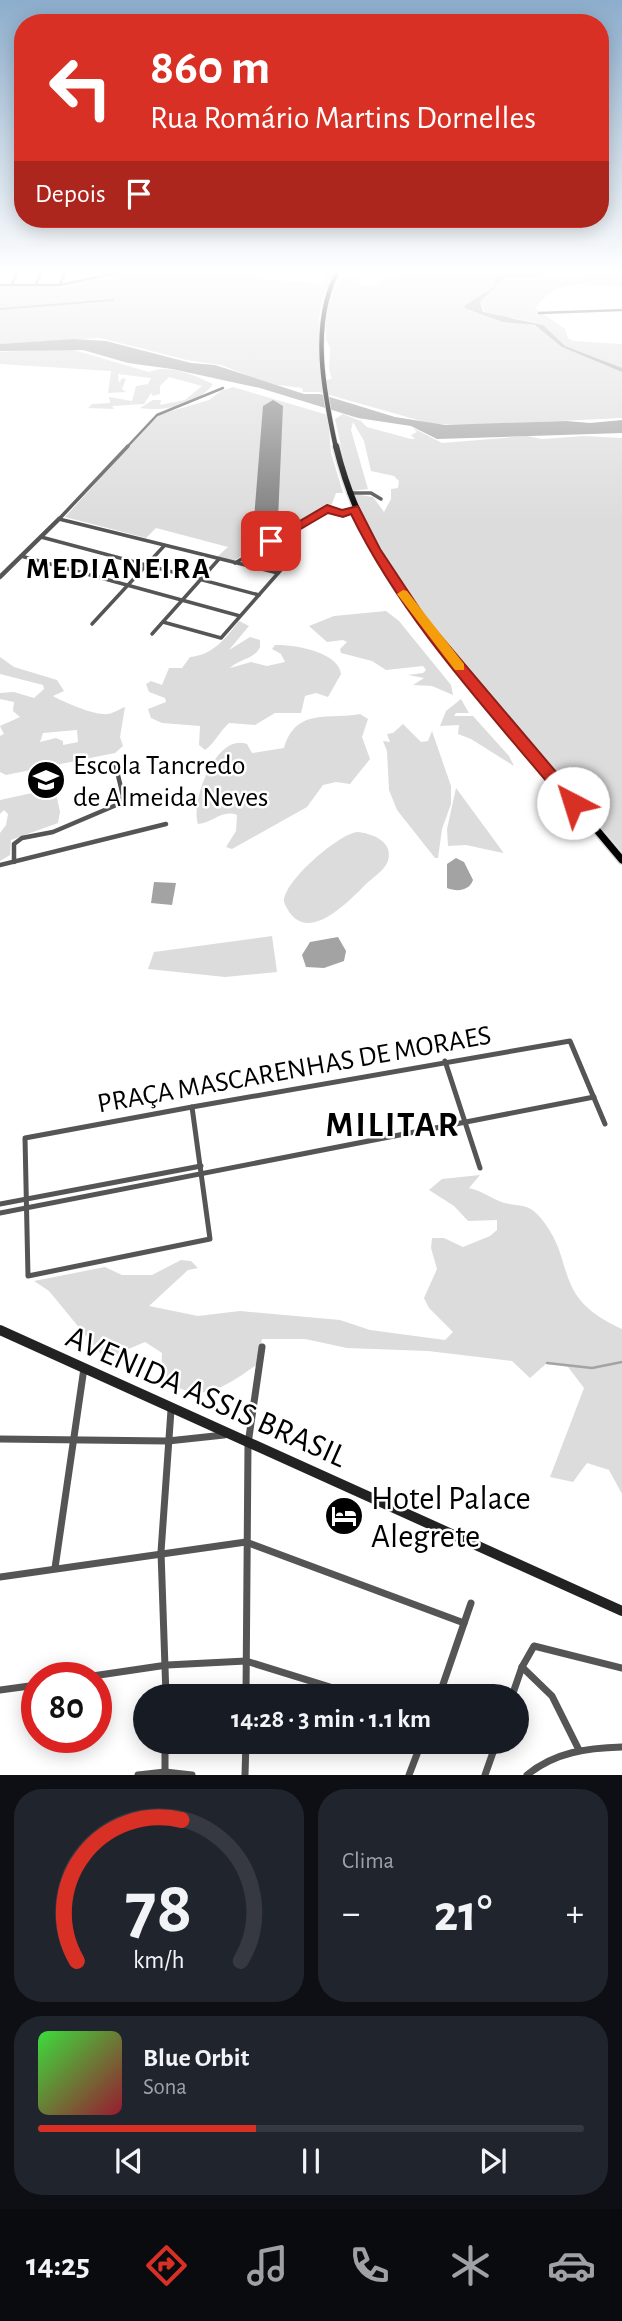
<!DOCTYPE html>
<html lang="pt">
<meta charset="utf-8">
<style>
body{margin:0;font-family:"Alegreya Sans",sans-serif;background:#20242c;color:#f1f3f6;height:100vh;display:flex;flex-direction:column;font-size:26px;white-space:nowrap}
*{box-sizing:border-box;margin:0}
p{font-size:23px;color:#9ea1a6}
.icon{flex:none;width:38px;height:38px;fill:none;stroke:currentColor;stroke-width:2;stroke-linecap:round;stroke-linejoin:round}
.map{position:relative;height:1775px;overflow:hidden}
.side{display:flex;flex-direction:column;gap:14px;padding:14px;background:#0d0f14;flex:1}
.side>*{flex:none}
.top-card{position:absolute;left:14px;top:14px;width:595px;height:214px;border-radius:28px;box-shadow:0 4px 18px #0003;background:#d93025;color:#fff;overflow:hidden}
.speed{position:absolute;left:21px;top:1662px;display:flex;gap:14px;font-size:35px;font-weight:700;text-align:center}
.speed>*{display:grid;place-content:center;width:91px;height:91px;border-radius:50%;background:#171b24;box-shadow:0 4px 18px #0003;line-height:1}
.speed .limit{border:10px solid #d22;background:#fff;color:#111}
.pin{position:absolute;display:grid;place-items:center;width:60px;height:60px;color:#fff;margin:-30px;border-radius:14px;box-shadow:0 4px 10px #0006}
.me{position:absolute;width:77px;margin:-38px;rotate:320deg;stroke-linejoin:round;filter:drop-shadow(0 0 5px #0008)}
.turn{display:flex;align-items:center;gap:24px;height:147px;padding:0 21px;font-size:32px}
.turn .icon{width:91px;height:91px;stroke-width:2.5}
.turn b{display:block;font-size:49px;line-height:60px}
.then{display:flex;align-items:center;height:66px;padding:0 21px;background:#0003;gap:14px;font-size:26px}
.big{font-size:52px;font-weight:600;line-height:1.1}
.side .widget{flex:1;display:flex;flex-direction:column;justify-content:center;gap:10px;min-width:0;padding:0 24px;border-radius:28px;background:#20242c}
.side .dial{align-items:center;gap:0}
.dial svg{height:182px;overflow:visible;fill:none;stroke:#363941;stroke-width:7;stroke-linecap:round;text-anchor:middle}
.dial text{fill:#f1f3f6;stroke:none}
.song{display:flex;align-items:center;gap:21px}
.cover{width:84px;height:84px;border-radius:10px;background:linear-gradient(135deg,hsl(120 70% 55%),hsl(350 70% 35%))}
.played{height:7px;border-radius:4px;background:linear-gradient(90deg,#d93025 40%,#363941 40%)}
.keys{display:flex;justify-content:space-around;direction:ltr}
.heat{display:flex;justify-content:space-between;align-items:center;font-size:38px;direction:ltr}
.side .tiles{flex:1;display:grid;gap:14px;grid-template-columns:1fr 1fr}
.widget:last-child{grid-column:span 2}
.trip{position:absolute;left:133px;top:1684px;width:396px;height:70px;border-radius:35px;background:#171b24;box-shadow:0 4px 18px #0003;font-weight:600;line-height:70px;text-align:center}
.tabs{display:flex;height:112px;justify-content:space-around;align-items:center;background:#090b0e;color:#9ea1a6}
.tabs .icon{width:49px;height:49px}
.tabs .active{color:#d93025}
.tabs b{font-size:32px;color:#f1f3f6}
.map>svg:first-child{display:block}
</style>
<div class="map">
<svg width="622" height="1775" viewBox="0 0 622 1775">
<rect width="100%" height="100%" fill="#fff"/>
<g fill="#dcdcdc" fill-rule="evenodd">
<path d="M123 273H258L260 278 321 284 325 273 333 274 322 301 319 318 324 379 328 380 332 378C327 370 330 361 330 352 331 345 326 343 326 337 325 313 329 293 344 273L350 279 361 276 364 279 358 281 360 285 374 286C396 264 469 273 502 273L493 279 494 287 464 306 469 311 483 315 486 314 480 302 507 277 622 273V287C585 285 560 276 535 308L565 329 568 338 573 341 622 344V369L565 346 541 324 514 318 490 317 541 327 562 347 622 372V418L476 425 432 424 319 392H303L302 388 270 384 221 365 187 360 100 338 0 344V286L61 287Z"/>
<path d="M53 349 74 350 149 372C167 363 197 376 213 384 198 405 164 412 140 408L153 400H161L160 405 185 400 202 386 169 377 160 386V394L153 396 151 393 144 404 112 406 114 409 88 408 92 404 110 403 109 397 132 401 136 386 148 384 151 378 118 374 119 383 122 378 126 379 122 389 126 392 108 393 111 371 0 364V352Z"/>
<path d="M233 387 328 415 331 453 343 493H336L332 504 233 561 217 557 228 547 156 528 146 538 65 517 158 415 209 400 221 391Z"/>
<path d="M343 414 361 421 367 427 411 439H415L411 435 417 432 413 428 442 443 527 436 542 439 584 436 622 438V852L430 626 375 544 353 494 373 497 384 512 391 499V489L398 488 399 481 394 476 371 471 364 441 353 422 351 430 368 489 351 491 335 419Z"/>
<path d="M386 611 399 621 451 685 453 695 432 686 413 685 424 678 408 675 423 673 426 670 423 666 386 670 372 661 341 653 340 649 347 642 343 640 327 642 309 626 334 616Z"/>
<path d="M239 621 249 626 229 650 250 637 260 640V647C255 659 239 659 230 668L251 662 267 666 285 662 281 654 272 649 275 645C293 644 339 652 341 674L328 697 316 693 305 696 301 713H275L255 725 229 723C219 732 215 743 205 750L199 745 200 726 162 723 151 718 148 709 166 702 165 698 149 692 146 684 151 681 162 685 169 668H182L190 657C213 655 226 638 239 621Z"/>
<path d="M0 657 14 667 57 680 64 691 53 696C63 702 92 714 103 714 112 715 117 710 125 707L120 737 123 746 115 753 6 775 0 772V736L4 734 0 726 20 717 13 711 14 702 0 699V693L14 692 34 698 44 689 43 685 0 674ZM77 730 78 742 63 745V741L56 738 40 742 43 733Z"/>
<path d="M461 699 469 713H456L454 716H473L509 756 514 766 471 739 458 734 459 725 440 726 446 711Z"/>
<path d="M360 714 368 719 362 737 370 759 350 784 336 782 323 785 307 807 232 849 226 847 236 831 237 815C222 809 213 823 198 824 190 802 216 732 247 744L252 753 284 748C296 707 329 720 360 714Z"/>
<path d="M403 724 421 742 428 741 432 731 451 786V804L442 829 438 858H435L397 810 389 790 387 751 383 741 390 742 387 734 393 733Z"/>
<path d="M55 788 60 812 58 823 11 840 10 855 0 861V833L6 825 8 814 4 810 0 814V800Z"/>
<path d="M456 788 503 852V853L466 845 448 846 447 829Z"/>
<path d="M357 832C371 833 394 841 388 861 385 870 372 878 366 884 347 903 303 950 284 902 283 882 337 835 357 832Z"/>
<path d="M272 936 277 972 225 977 148 969 154 952Z"/>
<path d="M480 1175 469 1188C481 1191 488 1196 499 1201 512 1207 527 1202 538 1215 579 1260 548 1296 622 1329V1494L609 1470 587 1463 573 1482 550 1477 584 1388 568 1367 547 1363 530 1378 512 1361 428 1351 347 1348 305 1339H262L258 1364C223 1388 200 1407 161 1377L162 1353 145 1342 105 1359 49 1291 34 1281 105 1267 122 1275H152L181 1260 191 1261 198 1268 188 1270 149 1306 198 1316 240 1311 340 1320 370 1330 445 1340 453 1332 429 1308 424 1298 437 1269 431 1248 432 1238H444L463 1247 490 1236 497 1230V1220L468 1221 454 1206 429 1190 442 1179Z"/>
</g>
<g fill="#a3a3a3">
<path d="M502 273H548L537 277H506L480 302 483 312 543 325 565 346 622 368V372L562 347 535 325 503 322 466 309 464 306 495 286 494 278Z"/>
<path d="M74 339 106 341 191 363 215 365 304 394H320L395 417 445 425 566 421 590 423 622 420V433L437 439 411 426 358 418 260 388 172 369 128 363 83 350 0 351V344Z"/>
<path d="M456 858 464 862 473 880C469 891 457 892 447 888V864Z"/>
<path d="M154 882 176 883 172 905 151 903Z"/>
<path d="M338 937 346 951 344 961 324 968 306 967 302 955 310 942Z"/>
</g>
<g fill="none" stroke-linecap="round" stroke-linejoin="round">
<path stroke="#a3a3a3" stroke-width="2" d="M0 309 113 300"/>
<path stroke="#a3a3a3" stroke-width="2.5" d="M547 1363 592 1368 622 1362"/>
<path fill="#808080" fill-rule="evenodd" d="M273 400 283 406 278 519 274 524H258L254 519 263 406Z"/>
<defs>
<path id="trunk-far2" d="M336 448C324 393 310 325 337 273"/>
<path id="trunk-far1" d="M336 446C358 536 403 600 462 669"/>
<path id="trunk" d="M460 667 622 860"/>
</defs>
<use href="#trunk-far2" stroke="#dbdbdb" stroke-width="6"/>
<use href="#trunk-far1" stroke="#dbdbdb" stroke-width="9"/>
<use href="#trunk" stroke="#dbdbdb" stroke-width="10"/>
<g stroke="#555" stroke-width="2.5">
<path d="M60 284 65 273"/>
<path d="M0 285H60L117 273"/>
<path d="M11 285 17 273"/>
<path d="M35 285 41 273"/>
<path d="M539 313 622 310"/>
<path d="M126 448 157 415 223 388"/>
</g>
<g stroke="#555" stroke-width="3.5">
<path d="M349 493H371L381 499"/>
<path d="M60 518 128 446"/>
<path d="M59 519 278 573"/>
<path d="M41 537 259 595"/>
<path d="M21 556 240 616"/>
<path d="M235 563 326 509 343 514 354 508"/>
<path d="M163 622 221 638 287 563"/>
<path d="M92 624 164 546"/>
<path d="M152 634 219 559"/>
</g>
<g stroke="#555" stroke-width="4.5">
<path d="M14 862V844L22 838 53 832 121 803 123 796 115 763"/>
<path d="M0 865 166 824"/>
</g>
<g stroke="#555" stroke-width="5">
<path d="M445 1061 480 1168"/>
<path d="M192 1107 210 1239 28 1276 25 1138Z"/>
<path d="M192 1107 570 1041 605 1124"/>
<path d="M0 1204 201 1166"/>
<path d="M0 1213 594 1097"/>
</g>
<g stroke="#555" stroke-width="7">
<path d="M0 1439 168 1441 224 1435"/>
<path d="M55 1568 84 1368"/>
<path d="M0 1577 246 1542 464 1623"/>
<path d="M522 1667 552 1696 579 1750"/>
<path d="M79 1678 167 1665 246 1661 359 1696"/>
<path d="M0 1690 37 1685"/>
<path d="M166 1696 161 1552 171 1410"/>
<path d="M246 1696 248 1444 262 1347"/>
<path d="M439 1696 471 1603"/>
<path d="M512 1696 522 1667 534 1646 622 1668"/>
<path d="M165 1741V1775"/>
<path d="M138 1775 165 1772 192 1775"/>
<path d="M245 1775 246 1741"/>
<path d="M409 1775 422 1741"/>
<path d="M485 1775 497 1741"/>
<path d="M527 1775C555 1752 587 1748 622 1747"/>
</g>
<path stroke="#555" stroke-width="4.5" d="M0 577 59 519"/>
<path stroke="#222" stroke-width="10" d="M0 1330 622 1611"/>
<use href="#trunk-far2" stroke="#000" stroke-width="4.5"/>
<use href="#trunk-far1" stroke="#000" stroke-width="6"/>
<use href="#trunk" stroke="#000" stroke-width="7"/>
</g>
<linearGradient id="sky" x2="0" y2="1"><stop stop-color="#8cadcc"/><stop offset="0.52" stop-color="#fff"/><stop offset="1" stop-color="#fff" stop-opacity="0"/></linearGradient>
<rect width="622" height="522" fill="url(#sky)"/>
<path fill="#d93025" stroke="#8d1f18" stroke-width="2" d="M327 505 342 510 358 506 380 549 427 620 579 799V807H568C491 714 404 623 351 514L343 517 328 513 275 544 266 541Z"/>
<path fill="#f59e0b" d="M403 590 407 591 464 664V670H455L397 594Z"/>
<defs>
<symbol id="school-disc" viewBox="-11 -11 22 22"><circle r="9.5" fill="#000" stroke="#fff"/><path d="M0-5L7-2L0 1L-7-2ZM-4 1L0 2.5L4 1V4Q0 6-4 4Z" fill="#fff"/></symbol>
<symbol id="hotel-disc" viewBox="-11 -11 22 22"><circle r="9.5" fill="#000" stroke="#fff"/><path d="M-6-4.5h1.5V1H6V5H4.5V3h-9V5H-6ZM-4 0a1.8 1.8 0 1 1 3.6 0ZM.5 0V-2.5h3Q6-2.5 6 0Z" fill="#fff"/></symbol>
</defs>
<g fill-rule="evenodd">
<use href="#school-disc" x="24" y="758" width="44" height="44"/>
<use href="#hotel-disc" x="322" y="1494" width="44" height="44"/>
</g>
<g text-anchor="middle" stroke-width="5" stroke-linejoin="round" paint-order="stroke">
<g font-size="28" fill="#000" stroke="#fff" text-anchor="start">
<text x="73" y="774">Escola Tancredo<tspan x="73" dy="32">de Almeida Neves</tspan></text>
</g>
<g font-size="28" fill="#000" stroke="#fff">
<text transform="translate(294 1068) rotate(-10)" y="10">PRAÇA MASCARENHAS DE MORAES</text>
</g>
<g font-size="30" font-weight="bold" letter-spacing="2" fill="#000" stroke="#fff">
<text x="119" y="578">MEDIANEIRA</text>
</g>
<g font-size="33" fill="#000" stroke="#fff">
<text transform="translate(207 1395) rotate(24)" y="12">AVENIDA ASSIS BRASIL</text>
</g>
<g font-size="33" fill="#000" stroke="#fff" text-anchor="start">
<text x="371" y="1509">Hotel Palace<tspan x="371" dy="38">Alegrete</tspan></text>
</g>
<g font-size="35" font-weight="bold" letter-spacing="2" fill="#000" stroke="#fff">
<text x="393" y="1136">MILITAR</text>
</g>
</g>
</svg>
<div class="speed"><div class="limit">80</div></div>
<div class="pin" style="left:271px;top:541px;background:#d93025"><svg class="icon" aria-label="arrive" viewBox="0 0 24 24"><path d="M6 21V4h12l-3 4 3 4H6"/></svg></div>
<svg class="me" style="left:573px;top:803px" viewBox="-20 -20 40 40"><circle r="19" fill="#fff"/><path d="M0-13L10 11 0 6-10 11z" fill="#d93025"/></svg>
<div class="trip">14:28 · 3 min · 1.1 km</div>
<div class="top-card">
<div class="turn"><svg class="icon" aria-label="left" viewBox="0 0 24 24"><path d="M17 20v-9H6M10 6l-5 5 5 5"/></svg><div><b>860 m</b>Rua Romário Martins Dornelles</div></div>
<div class="then">Depois<svg class="icon" aria-label="arrive" viewBox="0 0 24 24"><path d="M6 21V4h12l-3 4 3 4H6"/></svg></div>
</div>
</div>
<section class="side">
<div class="tiles">
<div class="widget dial"><svg viewBox="0 0 100 80">
<path d="M14 69A42 42 0 1 1 86 69"/>
<path d="M14 69A42 42 0 0 1 60 7" stroke="#d93025"/>
<text x="50" y="56" font-size="32" font-weight="700">78</text>
<text x="50" y="72" font-size="11">km/h</text>
</svg></div>
<div class="widget"><p>Clima</p>
<div class="heat"><a>−</a><b class="big">21°</b><a>+</a></div>
</div>
<div class="widget">
<div class="song"><i class="cover"></i><div><b>Blue Orbit</b><p>Sona</p></div></div>
<div class="played"></div>
<div class="keys"><svg class="icon" aria-label="previous" viewBox="0 0 24 24"><path d="M18 5L8 12l10 7zM5 5v14"/></svg><svg class="icon" aria-label="pause" viewBox="0 0 24 24"><path d="M8 5v14M16 5v14"/></svg><svg class="icon" aria-label="next" viewBox="0 0 24 24"><path d="M6 5l10 7-10 7zM19 5v14"/></svg></div>
</div>
</div>
</section>
<nav class="tabs">
<b>14:25</b>
<svg class="icon active" aria-label="directions" viewBox="0 0 24 24"><path d="M12 3l9 9-9 9-9-9zM9 14v-3h6M13 9l2 2-2 2"/></svg>
<svg class="icon" aria-label="music" viewBox="0 0 24 24"><path d="M9 18V5l10-2v13"/><circle cx="6" cy="18" r="3"/><circle cx="16" cy="16" r="3"/></svg>
<svg class="icon" aria-label="phone" viewBox="0 0 24 24"><path d="M5 4h4l2 5-3 2q2 4 5 5l2-3 5 2v4C11 20 4 13 5 4z"/></svg>
<svg class="icon" aria-label="climate" viewBox="0 0 24 24"><path d="M12 3v18M4 7l16 10M4 17L20 7"/></svg>
<svg class="icon" aria-label="car" viewBox="0 0 24 24"><path d="M5 17H2v-5l4-1 3-4h7l3 4 3 1v5h-3M9 17h6M6 11h13"/><circle cx="7" cy="17" r="2"/><circle cx="17" cy="17" r="2"/></svg>
</nav>
